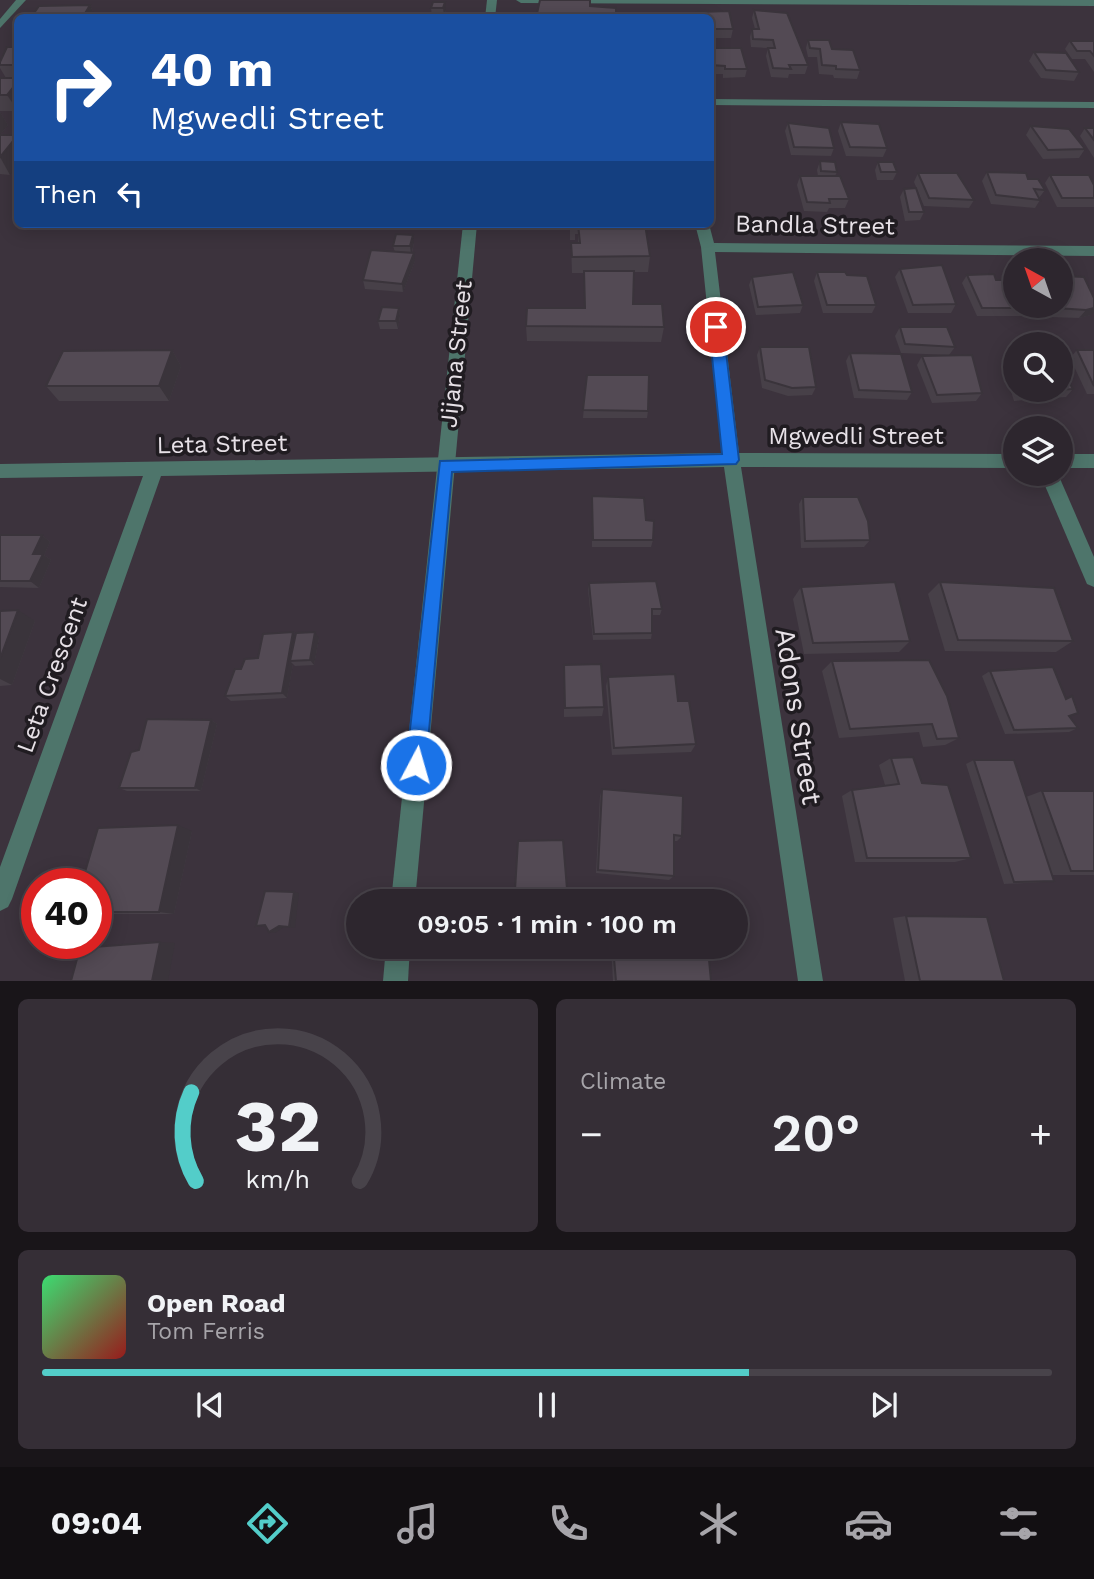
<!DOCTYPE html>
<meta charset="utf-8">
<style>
body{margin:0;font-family:"Work Sans",sans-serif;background:#352e36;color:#f1f3f6;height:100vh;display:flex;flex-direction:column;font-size:26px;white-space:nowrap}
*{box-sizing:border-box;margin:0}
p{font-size:23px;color:#a7a5aa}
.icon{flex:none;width:38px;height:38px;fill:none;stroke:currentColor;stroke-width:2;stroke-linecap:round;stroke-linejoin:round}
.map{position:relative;height:981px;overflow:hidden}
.details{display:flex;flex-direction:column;gap:18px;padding:18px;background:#191519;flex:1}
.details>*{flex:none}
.hud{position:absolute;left:14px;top:14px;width:700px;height:214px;border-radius:10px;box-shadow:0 4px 18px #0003,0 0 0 2px #48434a;background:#1a4fa0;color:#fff;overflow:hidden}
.needle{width:46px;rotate:320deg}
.controls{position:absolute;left:1003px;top:248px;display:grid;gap:14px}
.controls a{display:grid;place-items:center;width:70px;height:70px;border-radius:50%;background:#2d262e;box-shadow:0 4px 18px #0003,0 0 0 2px #48434a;font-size:35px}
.speed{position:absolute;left:21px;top:868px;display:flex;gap:14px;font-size:35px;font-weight:700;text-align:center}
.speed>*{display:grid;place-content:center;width:91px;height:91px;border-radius:50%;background:#2d262e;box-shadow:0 4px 18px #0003,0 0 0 2px #48434a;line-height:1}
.speed .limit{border:10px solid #d22;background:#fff;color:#111}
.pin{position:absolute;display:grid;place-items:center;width:60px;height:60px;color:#fff;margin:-30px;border:4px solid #fff;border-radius:50%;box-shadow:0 2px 7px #0007}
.me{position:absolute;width:77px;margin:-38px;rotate:6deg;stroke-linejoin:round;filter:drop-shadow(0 0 5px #0008)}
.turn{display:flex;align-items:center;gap:24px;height:147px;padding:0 21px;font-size:32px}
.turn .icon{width:91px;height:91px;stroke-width:2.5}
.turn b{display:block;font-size:49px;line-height:60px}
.then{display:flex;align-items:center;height:66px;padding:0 21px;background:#0003;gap:14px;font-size:26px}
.big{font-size:52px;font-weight:600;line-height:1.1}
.details .widget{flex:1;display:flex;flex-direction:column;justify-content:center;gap:10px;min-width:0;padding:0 24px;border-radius:10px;background:#352e36}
.details .dial{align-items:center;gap:0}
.dial svg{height:182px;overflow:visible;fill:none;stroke:#48434a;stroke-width:7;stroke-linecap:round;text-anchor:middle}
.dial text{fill:#f1f3f6;stroke:none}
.song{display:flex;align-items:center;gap:21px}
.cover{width:84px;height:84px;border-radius:10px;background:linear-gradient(135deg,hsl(140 70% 55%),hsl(0 70% 35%))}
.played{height:7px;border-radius:4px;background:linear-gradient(90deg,#53cdc9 70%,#48434a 70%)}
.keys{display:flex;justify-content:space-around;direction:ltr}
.heat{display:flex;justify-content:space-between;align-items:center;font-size:38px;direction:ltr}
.details .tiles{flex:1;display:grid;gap:18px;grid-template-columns:1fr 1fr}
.widget:last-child{grid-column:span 2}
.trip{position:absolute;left:346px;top:889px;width:402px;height:70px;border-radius:35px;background:#2d262e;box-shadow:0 4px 18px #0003,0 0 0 2px #48434a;font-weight:600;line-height:70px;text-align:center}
.dock{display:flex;height:112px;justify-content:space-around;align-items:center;background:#120f12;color:#a7a5aa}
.dock .icon{width:49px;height:49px}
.dock .on{color:#53cdc9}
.dock b{font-size:32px;color:#f1f3f6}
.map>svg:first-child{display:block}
</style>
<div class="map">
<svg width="1094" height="981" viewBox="0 0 1094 981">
<rect width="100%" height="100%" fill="#3c333d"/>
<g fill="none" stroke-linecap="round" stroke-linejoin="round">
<g fill="#4e756b" fill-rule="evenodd">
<path d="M16 0H26L0 28V19Z"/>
<path d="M516 0H1094V6L521 3Z"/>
<path d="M710 99 1094 102V108L710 105Z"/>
<path d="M695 224H709L714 243 1094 246V256L715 252 739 453 1015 454V468L741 467 823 981H798L724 467 161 476 12 899 8 907 0 911V867L143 476 0 478V464L722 453 701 247Z"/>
<rect x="1060" y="454" width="34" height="14"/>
<path d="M1040 474H1058L1094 557V587L1087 584Z"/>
</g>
<g fill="#4e756b" fill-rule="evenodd">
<path d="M487 0H497L495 18H485Z"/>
<path d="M463 224H477L415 901H391Z"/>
<path d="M386 947H410L408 981H383Z"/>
</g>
</g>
<g fill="#474048">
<path d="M433 2 446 10 444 16H432L431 8Z"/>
<path d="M90 5 96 18H33L32 16Z"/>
<path d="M754 10 808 65 805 74H789L788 78 771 77 766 56 768 48 751 47 750 37 752 29H755L752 18Z"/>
<path d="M729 11 733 29 731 38H710V18H696L697 12Z"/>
<path d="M808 40 832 49 860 70 857 79 834 78 833 75 819 74 817 57H808L806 48Z"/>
<path d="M1070 41H1094V72L1085 59H1072L1065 49Z"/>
<path d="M18 47 17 111H0V78H6L0 68V62Z"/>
<path d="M710 48 747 69 745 77 723 78V74H710Z"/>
<path d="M1034 52 1079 72 1074 81 1041 78 1029 61Z"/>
<path d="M0 112 8 125 0 135 10 175 0 174Z"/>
<path d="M841 122 887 148 883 157 846 156 838 131Z"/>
<path d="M788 123 834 148 831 156 791 155 785 131Z"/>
<path d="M1031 126 1085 149 1079 158 1043 159 1026 135Z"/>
<path d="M1085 128H1094V158L1080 136Z"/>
<path d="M820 161 837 172 835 176 849 199 845 208H829L827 212 804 211 797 185 800 176H818L817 170Z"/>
<path d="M878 162 897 172 893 180H877L875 170Z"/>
<path d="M987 172 1028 179 1045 190 1039 198 1040 200 1035 208 991 204 982 181Z"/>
<path d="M918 173 974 200 969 208 924 206 914 182Z"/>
<path d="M1050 175 1094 185V207H1057L1045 183Z"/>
<path d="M904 189 924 212 920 220 905 221 900 197Z"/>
<path d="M570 224H645L650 256 648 272H634L633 304 664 327 661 342 527 341 526 326 584 308V273H572L571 243H578V234H575V240H570Z"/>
<path d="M414 243 412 253 415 261 403 292 365 289 363 280 395 252 393 246Z"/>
<path d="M900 269 956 304 951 313H908L895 277Z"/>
<path d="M817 272 847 275 876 305 872 313H823L814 281Z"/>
<path d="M967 275 996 280 1030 308 1024 316H977L962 283Z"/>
<path d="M1064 276 1091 315 1079 318 1050 317 1044 306H1060L1061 279Z"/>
<path d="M752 277 803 305 800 313 756 315 749 285Z"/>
<path d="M399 308 400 316 398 329H380L378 321Z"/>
<path d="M900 327 955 347 949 355 901 353 895 336Z"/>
<path d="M760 347 816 387 812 395 788 396 762 388 757 355Z"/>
<path d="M172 350 181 366 169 401H59L46 386Z"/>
<path d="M1077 350H1094V394H1087L1070 358Z"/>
<path d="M850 353 912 392 907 400 854 398 846 361Z"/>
<path d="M1008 354H1015V390H1060V367L1073 389 1066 397 1014 401 1002 362Z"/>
<path d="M922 356 982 393 976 401 932 403 917 365Z"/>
<path d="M587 375 648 411 647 418H583Z"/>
<path d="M592 496 646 520 653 540 651 547H592Z"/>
<path d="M803 497 870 540 864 547 801 548 799 504Z"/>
<path d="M0 535H42L50 542 44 555 51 560 39 588 0 587Z"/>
<path d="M940 582 1073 641 1056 652 945 651 928 594Z"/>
<path d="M589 583 662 609 660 615H652V633L651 639 593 640 588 589Z"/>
<path d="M801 587 910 641 899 652 804 654 793 599Z"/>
<path d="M0 611 35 621 12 685 0 686Z"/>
<path d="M293 632 295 635 319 638 314 665 295 666 293 664 287 698 231 701 225 696 241 669Z"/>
<path d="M832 661 959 738 945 745 923 747 919 732 839 738 822 671Z"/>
<path d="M564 665 604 707 602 716 564 717Z"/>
<path d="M990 671 1070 717 1078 728 1069 732 1005 734 982 676Z"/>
<path d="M608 677 696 744 691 752 612 755 606 686Z"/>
<path d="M211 720 217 724 201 791H127L119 788Z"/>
<path d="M891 758 922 783 971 858 955 862H855L842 796 852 790 885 785 879 765Z"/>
<path d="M974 760 1026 797 1042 791H1094V875H1052L1054 881 1044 882 1004 884 966 764Z"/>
<path d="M602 789 682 836 677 841H674V876L669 880 596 873 600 796Z"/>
<path d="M192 831 174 914H96V884L91 877Z"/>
<path d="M567 889 566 891H515V890Z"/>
<path d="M906 916 1004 981H905L893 918Z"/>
<path d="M611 947H693L711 981H613Z"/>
</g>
<g fill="#3a343b">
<path d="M445 2 446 10 444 16 443 8Z"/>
<path d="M90 5 96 18H85L84 15Z"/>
<path d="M18 81V111L7 95Z"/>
<path d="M0 112 8 125 0 135Z"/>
<path d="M18 135V165L10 175 0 157Z"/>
<path d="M413 235 414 243 411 255 410 246Z"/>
<path d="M414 253 415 261 403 292 402 284Z"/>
<path d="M399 308 400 316 398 329 396 321Z"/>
<path d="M1094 308V312L1091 315 1079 318 1086 310Z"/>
<path d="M172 350 181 366 169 401 159 386Z"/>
<path d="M42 535 50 542 44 555 51 560 39 588 30 581 33 554Z"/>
<path d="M18 610 35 621 12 685 0 679V659Z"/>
<path d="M293 632 297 638 290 661 293 664 287 698 282 693Z"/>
<path d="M315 632 319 638 314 665 310 660Z"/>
<path d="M211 720 217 724 201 791 195 788Z"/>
<path d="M178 825 192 831 174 914 159 912Z"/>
<path d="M294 892 299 893 295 928 289 927Z"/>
<path d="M279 926 284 927 275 933 269 932Z"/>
<path d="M160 942 175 943 168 981H152Z"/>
</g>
<g fill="#534a54" stroke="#3a343b" stroke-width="2">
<path d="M540 0H590V6L616 8V18H536Z"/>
<path d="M433 2H445L443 8H431Z"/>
<path d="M90 5 84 15 32 16 39 6Z"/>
<path d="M754 10 787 13 808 65H789L791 69 773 68 768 48H775L773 40 753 39 752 29H759Z"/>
<path d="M729 11 733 29H710V18H698L697 12Z"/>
<path d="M808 40H829L832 49 853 50 860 70 836 69V66L822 65 820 49 810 48Z"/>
<path d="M1070 41H1094V56L1090 51H1077Z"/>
<path d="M7 47H18V65H0V62Z"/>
<path d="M710 48H741L747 69H725V66L710 65Z"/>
<path d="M1034 52 1066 53 1079 72 1046 70Z"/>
<path d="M0 78H18V81L7 95H0Z"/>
<path d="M841 122 879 124 887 148 850 147Z"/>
<path d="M788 123 829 128 834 148 794 147Z"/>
<path d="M1031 126 1069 129 1085 149 1048 150Z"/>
<path d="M1085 128H1094V140Z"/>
<path d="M0 135H18L0 157Z"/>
<path d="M820 161 835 162 837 172 821 171Z"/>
<path d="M878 162H893L897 172H881Z"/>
<path d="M987 172 1026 173 1028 179H1038L1045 190 1034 189 1040 200 996 195Z"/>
<path d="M918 173H957L974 200 929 198Z"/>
<path d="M1050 175H1089L1094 185V198H1062Z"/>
<path d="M800 176H840L849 199H829L830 203 807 202Z"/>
<path d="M916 188 924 212H909L904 189Z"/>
<path d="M578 224H645L650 256 572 257 571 243H580Z"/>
<path d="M396 234 413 235 410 246H393Z"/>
<path d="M371 250 414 253 402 284 363 280Z"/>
<path d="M942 265 956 304 913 305 900 269Z"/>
<path d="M584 271H634L633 304H662L664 327 526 326 527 308H585Z"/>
<path d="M793 272 803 305 758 307 752 277Z"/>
<path d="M817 272H845L847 275 867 276 876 305H827Z"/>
<path d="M994 274 996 280H1015V306H1029L1030 308H982L967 275Z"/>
<path d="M1064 276 1084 277 1094 298V308L1086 310 1056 308 1055 306H1060V280L1062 279Z"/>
<path d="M382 307 399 308 396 321H378Z"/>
<path d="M900 327H947L955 347 905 344Z"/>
<path d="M760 347H809L816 387 792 388 765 380Z"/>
<path d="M172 350 159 386H46L63 351Z"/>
<path d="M1077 350H1094V386Z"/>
<path d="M850 353 901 354 912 392 859 390Z"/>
<path d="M1008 354H1015V375Z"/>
<path d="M972 355 982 393 937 395 922 356Z"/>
<path d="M1060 367 1073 389 1060 390Z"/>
<path d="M587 375H649L648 411 583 410Z"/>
<path d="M1020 390H1054L1021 393Z"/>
<path d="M592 496 644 498 646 520 654 521 653 540H593Z"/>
<path d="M803 497H858L868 521 870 540 805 541Z"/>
<path d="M0 535H42L33 554H43L30 581H0Z"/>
<path d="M656 581 662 609H652V633L594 634 589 583Z"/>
<path d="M895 582 910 641 813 643 801 587Z"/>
<path d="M940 582 1054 588 1073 641 958 640Z"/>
<path d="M18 610 0 659V611Z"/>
<path d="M293 632 282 693 225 696 235 669H241L245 659 258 658 263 634Z"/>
<path d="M315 632 310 660 290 661 296 633Z"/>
<path d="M929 660 947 696 959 738 937 739 932 724 850 729 832 661Z"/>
<path d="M601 664 604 707 565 708 564 665Z"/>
<path d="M1053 667 1066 699 1072 696 1078 713 1069 716 1078 728 1014 730 990 671Z"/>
<path d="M675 674 678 701H689L696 744 614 748 608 677Z"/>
<path d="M147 719 211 720 195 788H119L131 752 139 750Z"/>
<path d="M913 757 922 783 948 785 971 858H867L852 790 899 784 891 758Z"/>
<path d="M974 760H1014L1054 881 1014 882Z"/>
<path d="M602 789 683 796 682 836 674 835V876L598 870Z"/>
<path d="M1042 791H1094V871H1071Z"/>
<path d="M178 825 159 912H96V884H89L91 877 85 872 98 828Z"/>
<path d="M563 840 567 889 515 890 518 841Z"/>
<path d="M265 891 294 892 289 927 279 926 269 932 265 925 256 926Z"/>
<path d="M906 916 987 917 1004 981H920Z"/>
<path d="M160 942 152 981H71L80 948Z"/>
<path d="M613 947H693V949H708L711 981H616Z"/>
</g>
<path fill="#1a73e8" stroke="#114b97" stroke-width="2" d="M716 322 723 327 739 460 736 464 452 472 426 765 423 772 416 775 409 772 406 765 440 461 722 454 709 327Z"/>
<g text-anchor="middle" stroke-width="7" stroke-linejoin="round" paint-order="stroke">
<g font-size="24" fill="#e7e1e7" stroke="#201c21">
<text transform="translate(815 225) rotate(1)" y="8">Bandla Street</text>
<text transform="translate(456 354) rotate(-84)" y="8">Jijana Street</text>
<text x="856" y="444">Mgwedli Street</text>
<text transform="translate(222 444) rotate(-1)" y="8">Leta Street</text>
<text transform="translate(52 675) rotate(-70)" y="8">Leta Crescent</text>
</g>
<g font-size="28" fill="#e7e1e7" stroke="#201c21">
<text transform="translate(799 716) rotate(81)" y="10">Adons Street</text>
</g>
</g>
</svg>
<div class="controls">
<a><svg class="needle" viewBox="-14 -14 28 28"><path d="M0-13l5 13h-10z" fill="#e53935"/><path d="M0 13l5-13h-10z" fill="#a7a5aa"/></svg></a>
<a><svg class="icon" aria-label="search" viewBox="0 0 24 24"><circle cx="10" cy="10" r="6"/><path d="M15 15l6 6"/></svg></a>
<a><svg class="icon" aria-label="layers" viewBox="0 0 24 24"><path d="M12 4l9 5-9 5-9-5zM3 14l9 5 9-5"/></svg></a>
</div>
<div class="speed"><div class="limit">40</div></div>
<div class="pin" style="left:716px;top:327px;background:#d93025"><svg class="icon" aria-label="arrive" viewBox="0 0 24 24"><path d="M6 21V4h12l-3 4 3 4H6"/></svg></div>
<svg class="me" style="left:416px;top:765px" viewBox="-20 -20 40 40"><circle r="17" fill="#1a73e8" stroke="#fff" stroke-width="3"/><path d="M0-11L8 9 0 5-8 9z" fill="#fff"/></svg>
<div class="trip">09:05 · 1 min · 100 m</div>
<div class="hud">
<div class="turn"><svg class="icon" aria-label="right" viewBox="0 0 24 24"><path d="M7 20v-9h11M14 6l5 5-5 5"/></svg><div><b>40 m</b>Mgwedli Street</div></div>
<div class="then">Then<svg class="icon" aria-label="left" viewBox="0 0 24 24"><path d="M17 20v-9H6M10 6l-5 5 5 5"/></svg></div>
</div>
</div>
<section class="details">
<div class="tiles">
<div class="widget dial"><svg viewBox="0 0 100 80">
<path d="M14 69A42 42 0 1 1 86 69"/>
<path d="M14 69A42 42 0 0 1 12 30" stroke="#53cdc9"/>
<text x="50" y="56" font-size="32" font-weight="700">32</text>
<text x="50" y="72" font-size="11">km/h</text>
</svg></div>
<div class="widget"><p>Climate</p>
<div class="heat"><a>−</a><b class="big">20°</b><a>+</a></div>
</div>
<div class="widget">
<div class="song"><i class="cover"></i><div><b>Open Road</b><p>Tom Ferris</p></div></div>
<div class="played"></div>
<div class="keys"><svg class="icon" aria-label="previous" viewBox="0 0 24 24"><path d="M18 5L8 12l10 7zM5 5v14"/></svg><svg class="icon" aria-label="pause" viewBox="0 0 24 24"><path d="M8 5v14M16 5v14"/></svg><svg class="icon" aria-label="next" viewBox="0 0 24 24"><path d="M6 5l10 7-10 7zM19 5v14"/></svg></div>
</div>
</div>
</section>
<nav class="dock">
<b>09:04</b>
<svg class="icon on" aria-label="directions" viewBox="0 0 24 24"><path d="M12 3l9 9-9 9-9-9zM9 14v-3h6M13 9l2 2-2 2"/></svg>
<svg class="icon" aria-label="music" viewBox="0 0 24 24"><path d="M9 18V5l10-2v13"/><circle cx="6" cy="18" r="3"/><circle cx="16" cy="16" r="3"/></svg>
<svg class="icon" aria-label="phone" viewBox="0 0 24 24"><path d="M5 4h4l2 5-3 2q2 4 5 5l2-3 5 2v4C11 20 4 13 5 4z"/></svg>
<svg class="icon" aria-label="climate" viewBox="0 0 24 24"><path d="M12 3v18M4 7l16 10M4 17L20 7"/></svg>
<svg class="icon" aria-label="car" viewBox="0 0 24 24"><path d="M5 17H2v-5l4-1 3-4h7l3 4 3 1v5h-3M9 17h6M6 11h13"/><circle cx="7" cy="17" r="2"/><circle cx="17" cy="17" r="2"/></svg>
<svg class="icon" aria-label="filters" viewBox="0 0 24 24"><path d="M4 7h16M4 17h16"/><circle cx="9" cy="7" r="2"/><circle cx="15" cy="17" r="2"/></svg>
</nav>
